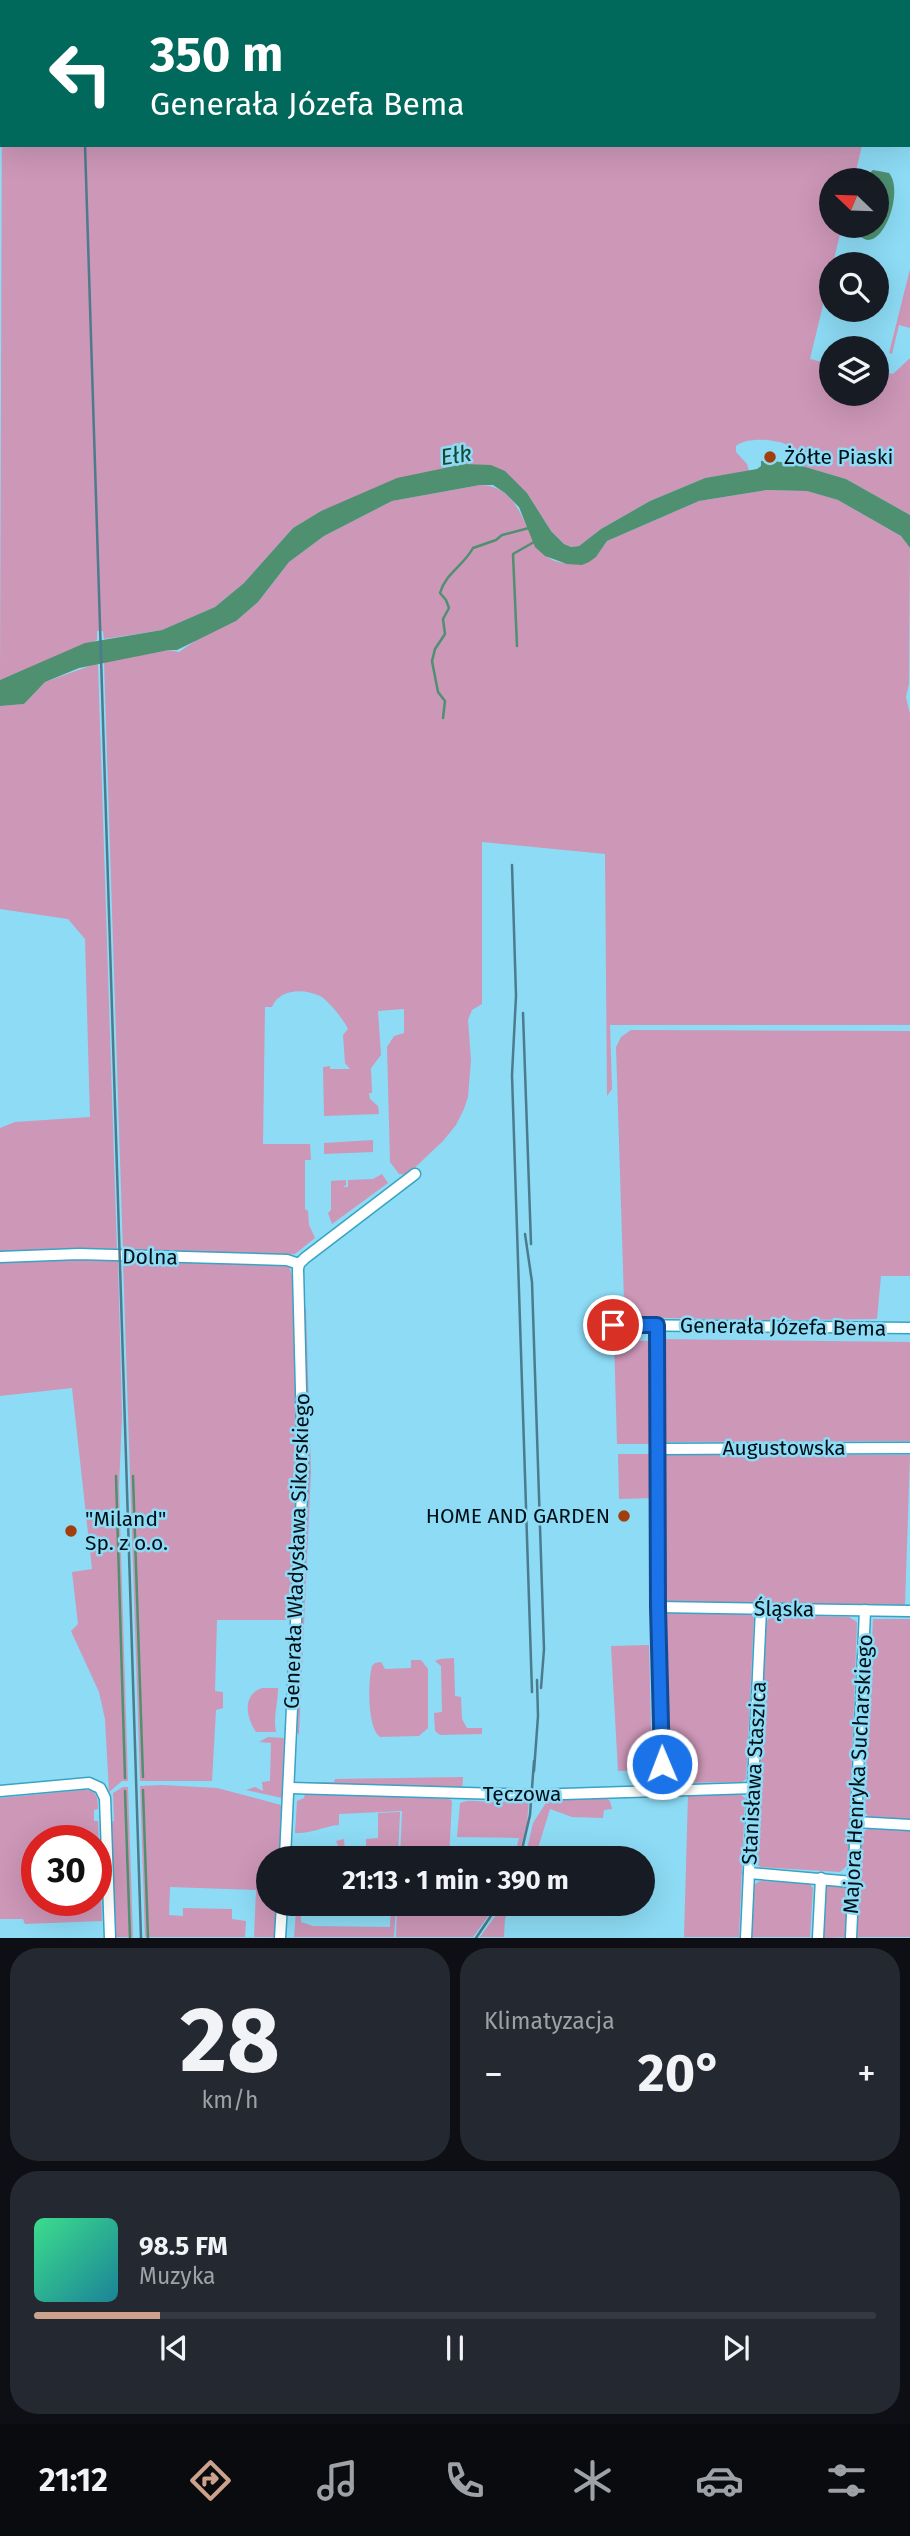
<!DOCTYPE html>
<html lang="pl">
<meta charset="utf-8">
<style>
body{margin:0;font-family:"Fira Sans",sans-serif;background:#242831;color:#f1f3f6;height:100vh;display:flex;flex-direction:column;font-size:26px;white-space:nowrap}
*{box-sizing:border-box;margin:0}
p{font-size:23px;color:#9ea1a6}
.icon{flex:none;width:38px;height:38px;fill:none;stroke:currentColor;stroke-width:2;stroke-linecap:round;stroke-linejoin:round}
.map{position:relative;height:1938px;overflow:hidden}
.side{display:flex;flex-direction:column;gap:10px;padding:10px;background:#0d0f14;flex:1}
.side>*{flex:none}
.banner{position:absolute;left:0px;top:0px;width:910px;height:147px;box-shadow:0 7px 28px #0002;background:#00695c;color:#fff;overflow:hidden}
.needle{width:46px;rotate:293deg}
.fabs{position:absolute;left:819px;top:168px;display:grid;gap:14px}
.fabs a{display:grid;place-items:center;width:70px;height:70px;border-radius:50%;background:#171b24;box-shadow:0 7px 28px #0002;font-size:35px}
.speed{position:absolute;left:21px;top:1825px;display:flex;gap:14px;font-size:35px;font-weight:700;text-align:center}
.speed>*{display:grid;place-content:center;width:91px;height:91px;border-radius:50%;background:#171b24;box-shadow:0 7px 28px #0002;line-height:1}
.speed .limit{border:10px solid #d22;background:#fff;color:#111}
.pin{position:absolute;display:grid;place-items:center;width:60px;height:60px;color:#fff;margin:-30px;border:4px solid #fff;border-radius:50%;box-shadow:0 2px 7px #0007}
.me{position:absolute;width:77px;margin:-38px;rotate:359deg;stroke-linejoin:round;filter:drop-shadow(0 0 5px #0008)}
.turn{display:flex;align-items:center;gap:24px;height:147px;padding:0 35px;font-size:32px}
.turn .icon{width:91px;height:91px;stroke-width:2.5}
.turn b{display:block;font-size:49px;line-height:60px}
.big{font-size:52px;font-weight:700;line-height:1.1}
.side .widget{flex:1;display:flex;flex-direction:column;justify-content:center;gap:10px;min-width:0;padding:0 24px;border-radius:28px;background:#242831}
.side .dial{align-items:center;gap:0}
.dial b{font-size:91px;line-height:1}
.song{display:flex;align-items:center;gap:21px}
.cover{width:84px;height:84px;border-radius:10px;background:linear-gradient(135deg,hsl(150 70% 55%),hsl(190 70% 35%))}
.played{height:7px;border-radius:4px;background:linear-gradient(90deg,#cda28d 15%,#363941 15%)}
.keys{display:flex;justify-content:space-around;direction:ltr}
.heat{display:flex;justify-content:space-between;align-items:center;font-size:38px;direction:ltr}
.side .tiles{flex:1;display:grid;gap:10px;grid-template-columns:1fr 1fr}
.widget:last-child{grid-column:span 2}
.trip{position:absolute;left:256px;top:1846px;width:399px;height:70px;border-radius:35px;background:#171b24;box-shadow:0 7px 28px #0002;font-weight:700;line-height:70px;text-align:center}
.dock{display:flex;height:112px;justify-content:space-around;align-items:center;background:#090b0e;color:#9ea1a6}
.dock .icon{width:49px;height:49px}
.dock .active{color:#cda28d}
.dock b{font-size:32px;color:#f1f3f6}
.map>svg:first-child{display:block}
</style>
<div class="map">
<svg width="910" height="1938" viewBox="0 0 910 1938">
<rect width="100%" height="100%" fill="#8ddbf5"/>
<g fill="#cd97b8" fill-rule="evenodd">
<path d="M0 0H298V2H2L0 76Z"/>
<path d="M307 0H910V109L908 2Z"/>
<path d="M2 92V145H862L854 180H831V226H842L810 359 831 364V394H877V375L882 376 884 372 893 374 910 358V515L846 479 802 466C801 462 801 458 800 454 791 439 748 435 736 446V452L747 464 749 471 705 478 650 501 601 529 579 546 571 547 564 544 551 531 527 493 464 464 433 471 321 511 293 528 244 583 215 607 162 630 104 639 103 631H97V640L0 680Z"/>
<path d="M910 269V328L899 325 892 354 889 353Z"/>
<path d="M480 485C534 486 520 565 569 563 578 563 588 559 596 557L607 541 699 501 767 490 807 491 838 500 901 536 910 548 909 684 906 697 910 714V1025H610L612 1089 607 1096 605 854 482 842V1004L472 1010 468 1020 471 1060 468 1097 464 1109 456 1125 443 1141 407 1175 399 1174 390 1162 387 1047 394 1036 404 1033V1009L378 1011 381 1055 371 1068 372 1093H369L370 1099 378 1106 379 1114 324 1116 323 1067 330 1066V1069H350L345 1063 343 1035 348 1029C344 1020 328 1000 320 996 303 988 279 989 272 1007H265L263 1144H310L311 1160H305V1209L308 1211 309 1225 315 1238 295 1254H291L123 1252 104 662 169 650 179 652 198 639 236 621 258 602 289 562 324 536 392 501Z"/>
<path d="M98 663 117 1252 60 1250 0 1253V1128L15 1122 90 1117 85 939 68 919 0 909V706L24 704 45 682Z"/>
<path d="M631 1030 910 1031V1276H881L877 1319 793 1320 785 1317 770 1320 664 1318 650 1316C643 1320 634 1318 627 1313L624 1301 616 1047 621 1037Z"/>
<path d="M373 1140V1152L324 1154V1143Z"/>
<path d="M382 1174 388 1183 332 1224 328 1213 331 1210V1181L346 1180V1185L343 1187H348V1180L373 1179Z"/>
<path d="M68 1258 118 1261 122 1416 119 1487 128 1781H122L109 1792 105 1719 99 1692 71 1631 78 1624 72 1572 92 1569 72 1388 0 1396V1262Z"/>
<path d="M123 1261 280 1264 289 1267 292 1275 299 1450 291 1620H217L215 1691 223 1692V1708L216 1710 212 1781H140Z"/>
<path d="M306 1308 311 1472 299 1735 297 1732 308 1471 304 1311Z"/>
<path d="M661 1339 910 1342V1441L661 1442Z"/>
<path d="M614 1340 653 1341 654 1444H617Z"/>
<path d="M618 1454H654V1498L619 1499Z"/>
<path d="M661 1455H910L905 1605 662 1602Z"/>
<path d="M666 1612 750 1613 754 1618 746 1779 742 1782 672 1783 667 1776 664 1616Z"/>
<path d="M772 1615 849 1617 857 1622 848 1865 840 1872 760 1867 754 1861 766 1622Z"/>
<path d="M873 1619H910V1819L869 1817 864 1811Z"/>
<path d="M649 1645 652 1770 618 1771 611 1646Z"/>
<path d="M454 1658 455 1696 461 1697 462 1719 467 1728H482V1734L440 1735 435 1731 434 1713 442 1712 441 1666 435 1661 440 1659Z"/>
<path d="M411 1660H421L428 1669V1728L419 1736 380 1737C367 1728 368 1680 372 1666L375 1663 381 1662 385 1669 411 1668Z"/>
<path d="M262 1688H278C278 1704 273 1717 276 1732H256C246 1717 242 1695 262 1688Z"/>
<path d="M268 1737 284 1738 282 1798 246 1790 255 1787 263 1791 262 1782 270 1781 271 1743 259 1742Z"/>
<path d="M463 1777 462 1792 306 1785 305 1782H334L335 1779Z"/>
<path d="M162 1785 217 1788 281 1805 280 1858H268V1904H278L275 1937H254L256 1890 170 1887 169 1915 183 1916V1908L232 1909V1919L246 1921 245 1937H145L140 1786Z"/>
<path d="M123 1787H128L133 1937H115L111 1822 114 1821 113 1793Z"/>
<path d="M83 1790C97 1790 98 1797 98 1809L94 1810V1821H98L102 1921 25 1924 23 1919H0V1798ZM96 1841V1900H37V1841Z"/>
<path d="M305 1793 449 1799 452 1801 449 1858H400L402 1811 339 1814V1825C324 1826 311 1834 295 1833L297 1801 304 1798Z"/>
<path d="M688 1795H741L745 1798 739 1937H684Z"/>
<path d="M604 1796 610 1801 612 1809 604 1810 603 1818 572 1817 550 1809 535 1858H525L533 1823 549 1798Z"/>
<path d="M505 1799H529L527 1824 518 1858H514L519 1838 457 1837 460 1803C474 1797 486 1806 505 1799Z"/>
<path d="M400 1812 398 1858H343L336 1841 344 1839 345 1853 366 1852V1839L378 1838V1813Z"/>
<path d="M867 1829 910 1831V1937H857L861 1835Z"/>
<path d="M760 1881 810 1884 813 1888 810 1937H751L754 1885Z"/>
<path d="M829 1884 845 1885 849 1891 847 1937 822 1938 825 1886Z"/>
<path d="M391 1904H396L394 1937H294L296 1911H301V1922L313 1926 390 1927Z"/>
<path d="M397 1904H497L473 1937H396Z"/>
<path d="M504 1904H515L505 1918 504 1937H480Z"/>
</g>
<g fill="#4e9070">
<path d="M873 170 889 173C907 194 875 271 853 226H877V180H861Z"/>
<path d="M769 460 802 466 846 479 910 515V548L901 536 838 500 807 491 767 490 699 501 607 541 596 557 589 562 582 565 567 564 545 556 535 547 519 507 505 493 493 485H480L392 501 324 536 289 562 258 602 236 621 177 650H169L79 668 45 682 24 704 0 706V680L85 643 162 630 215 607 244 583 293 528 321 511 397 478 464 464 491 465 505 471 527 493 551 531 564 544 571 547 579 546 601 529 650 501 705 478 757 469 761 466V461Z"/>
</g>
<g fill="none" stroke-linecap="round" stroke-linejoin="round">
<g stroke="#4e9070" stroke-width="2.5">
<path d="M517 646 513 554 534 542"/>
<path d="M443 718 445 701 438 692 432 661 435 649 445 634 443 619 449 608 446 600 440 593C445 574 464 565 473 548L496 540 502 535 529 528"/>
<path d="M116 1476 125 1778"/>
<path d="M133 1476 143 1777"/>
<path d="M143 1790 148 1938"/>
<path d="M125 1791 130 1938"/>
</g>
<defs>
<g id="minor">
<path d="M0 1257 79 1254 287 1260 299 1264"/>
<path d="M613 1325 910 1328"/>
<path d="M657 1325 658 1607 662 1790"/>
<path d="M657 1449 910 1448"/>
<path d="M658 1607 910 1611"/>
<path d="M290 1788 532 1795 754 1788"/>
<path d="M0 1791 89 1783 100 1788 105 1798 110 1938"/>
<path d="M856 1822 910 1825"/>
<path d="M285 1858 303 1471 298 1269 299 1264 305 1258 415 1174"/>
<path d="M749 1873 853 1882"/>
<path d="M280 1938 282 1904"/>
<path d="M746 1938 761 1609"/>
<path d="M818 1938 821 1878"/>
<path d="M851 1938 865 1610"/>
</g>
<g id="major">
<path d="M0 84 2 83"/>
<path d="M908 116H910"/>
</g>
</defs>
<use href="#minor" stroke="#37a4c3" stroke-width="13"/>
<use href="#major" stroke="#fff" stroke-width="16"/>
<use href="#minor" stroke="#fff" stroke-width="10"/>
<use href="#major" stroke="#dad18f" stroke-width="12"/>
<g stroke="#4b7b8c" stroke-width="2.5">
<path d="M80 0V2"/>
<path d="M85 145 141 1938"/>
<path d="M512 865 516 996 512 1075 532 1692"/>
<path d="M523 1013 531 1244"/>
<path d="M525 1234 532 1282 544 1649 541 1688"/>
<path d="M534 1771 538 1716 537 1680"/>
<path d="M520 1858 530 1815 534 1761"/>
<path d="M476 1938 499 1904"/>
</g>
</g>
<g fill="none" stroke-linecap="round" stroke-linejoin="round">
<defs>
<path id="route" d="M613 1325H657L658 1607 662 1764"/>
</defs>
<use href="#route" stroke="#114b97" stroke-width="18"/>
<use href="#route" stroke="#1a73e8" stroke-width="12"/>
</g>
<g fill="#a23e0c" stroke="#8ddbf5" stroke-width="2.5">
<circle cx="770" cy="457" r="7"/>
<circle cx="624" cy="1516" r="7"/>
<circle cx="71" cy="1531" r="7"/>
</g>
<g text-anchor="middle" stroke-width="5" stroke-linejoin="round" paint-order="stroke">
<g font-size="21" fill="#001017" stroke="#8ddbf5" text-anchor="start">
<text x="784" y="464">Żółte Piaski</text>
<text x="610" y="1523" text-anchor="end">HOME AND GARDEN</text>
<text x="85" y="1526">"Miland"<tspan x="85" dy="24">Sp. z o.o.</tspan></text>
</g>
<g font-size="21" fill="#001017" stroke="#8ddbf5">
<text transform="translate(150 1257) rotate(1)" y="7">Dolna</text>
<text transform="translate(783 1327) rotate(1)" y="7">Generała Józefa Bema</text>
<text x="784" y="1455">Augustowska</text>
<text transform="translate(297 1551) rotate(-88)" y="7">Generała Władysława Sikorskiego</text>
<text transform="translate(784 1609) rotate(1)" y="7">Śląska</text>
<text transform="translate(754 1773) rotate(-87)" y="7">Stanisława Staszica</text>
<text transform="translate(858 1774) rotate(-87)" y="7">Majora Henryka Sucharskiego</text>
<text x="522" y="1801">Tęczowa</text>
</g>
<g font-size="23" font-style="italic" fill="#144933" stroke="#8ddbf5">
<text transform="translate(456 455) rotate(-9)" y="8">Ełk</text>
</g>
</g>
</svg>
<div class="fabs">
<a><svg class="needle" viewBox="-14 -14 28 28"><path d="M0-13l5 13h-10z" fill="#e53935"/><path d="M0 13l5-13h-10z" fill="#9ea1a6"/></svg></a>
<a><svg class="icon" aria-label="search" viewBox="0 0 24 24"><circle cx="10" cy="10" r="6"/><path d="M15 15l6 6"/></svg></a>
<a><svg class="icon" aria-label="layers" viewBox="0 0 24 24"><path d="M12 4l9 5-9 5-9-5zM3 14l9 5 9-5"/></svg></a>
</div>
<div class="speed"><div class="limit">30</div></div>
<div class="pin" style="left:613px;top:1325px;background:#d93025"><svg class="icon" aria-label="arrive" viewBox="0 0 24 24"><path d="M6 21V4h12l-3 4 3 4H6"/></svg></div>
<svg class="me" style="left:662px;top:1764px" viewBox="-20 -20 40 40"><circle r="17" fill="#1a73e8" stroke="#fff" stroke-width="3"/><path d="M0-11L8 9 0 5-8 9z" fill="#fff"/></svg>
<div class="trip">21:13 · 1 min · 390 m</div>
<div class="banner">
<div class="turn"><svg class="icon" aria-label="left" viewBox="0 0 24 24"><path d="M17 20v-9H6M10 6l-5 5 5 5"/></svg><div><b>350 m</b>Generała Józefa Bema</div></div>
</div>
</div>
<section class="side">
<div class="tiles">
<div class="widget dial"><b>28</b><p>km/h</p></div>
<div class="widget"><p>Klimatyzacja</p>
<div class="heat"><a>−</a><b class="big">20°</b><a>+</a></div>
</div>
<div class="widget">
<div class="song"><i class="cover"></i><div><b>98.5 FM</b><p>Muzyka</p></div></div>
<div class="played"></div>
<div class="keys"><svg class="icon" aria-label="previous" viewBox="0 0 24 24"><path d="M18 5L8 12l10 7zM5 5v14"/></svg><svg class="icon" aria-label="pause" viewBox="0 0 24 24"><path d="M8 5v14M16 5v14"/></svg><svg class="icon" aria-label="next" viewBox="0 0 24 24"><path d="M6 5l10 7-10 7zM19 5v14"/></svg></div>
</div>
</div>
</section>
<nav class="dock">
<b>21:12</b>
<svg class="icon active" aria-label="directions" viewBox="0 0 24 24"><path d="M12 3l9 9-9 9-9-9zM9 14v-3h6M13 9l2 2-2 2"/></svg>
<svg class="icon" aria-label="music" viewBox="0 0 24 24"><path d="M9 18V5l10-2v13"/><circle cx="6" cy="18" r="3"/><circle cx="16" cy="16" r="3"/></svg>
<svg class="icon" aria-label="phone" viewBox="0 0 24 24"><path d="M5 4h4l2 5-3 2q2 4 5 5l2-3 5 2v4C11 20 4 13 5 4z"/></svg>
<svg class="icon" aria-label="climate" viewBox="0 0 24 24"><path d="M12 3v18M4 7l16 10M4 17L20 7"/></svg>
<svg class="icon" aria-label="car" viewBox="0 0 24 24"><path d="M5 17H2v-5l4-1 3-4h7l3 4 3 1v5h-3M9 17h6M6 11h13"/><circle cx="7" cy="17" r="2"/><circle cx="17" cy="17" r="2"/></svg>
<svg class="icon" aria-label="filters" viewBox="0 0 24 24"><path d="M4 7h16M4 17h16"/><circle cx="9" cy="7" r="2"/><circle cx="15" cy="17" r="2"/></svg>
</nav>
